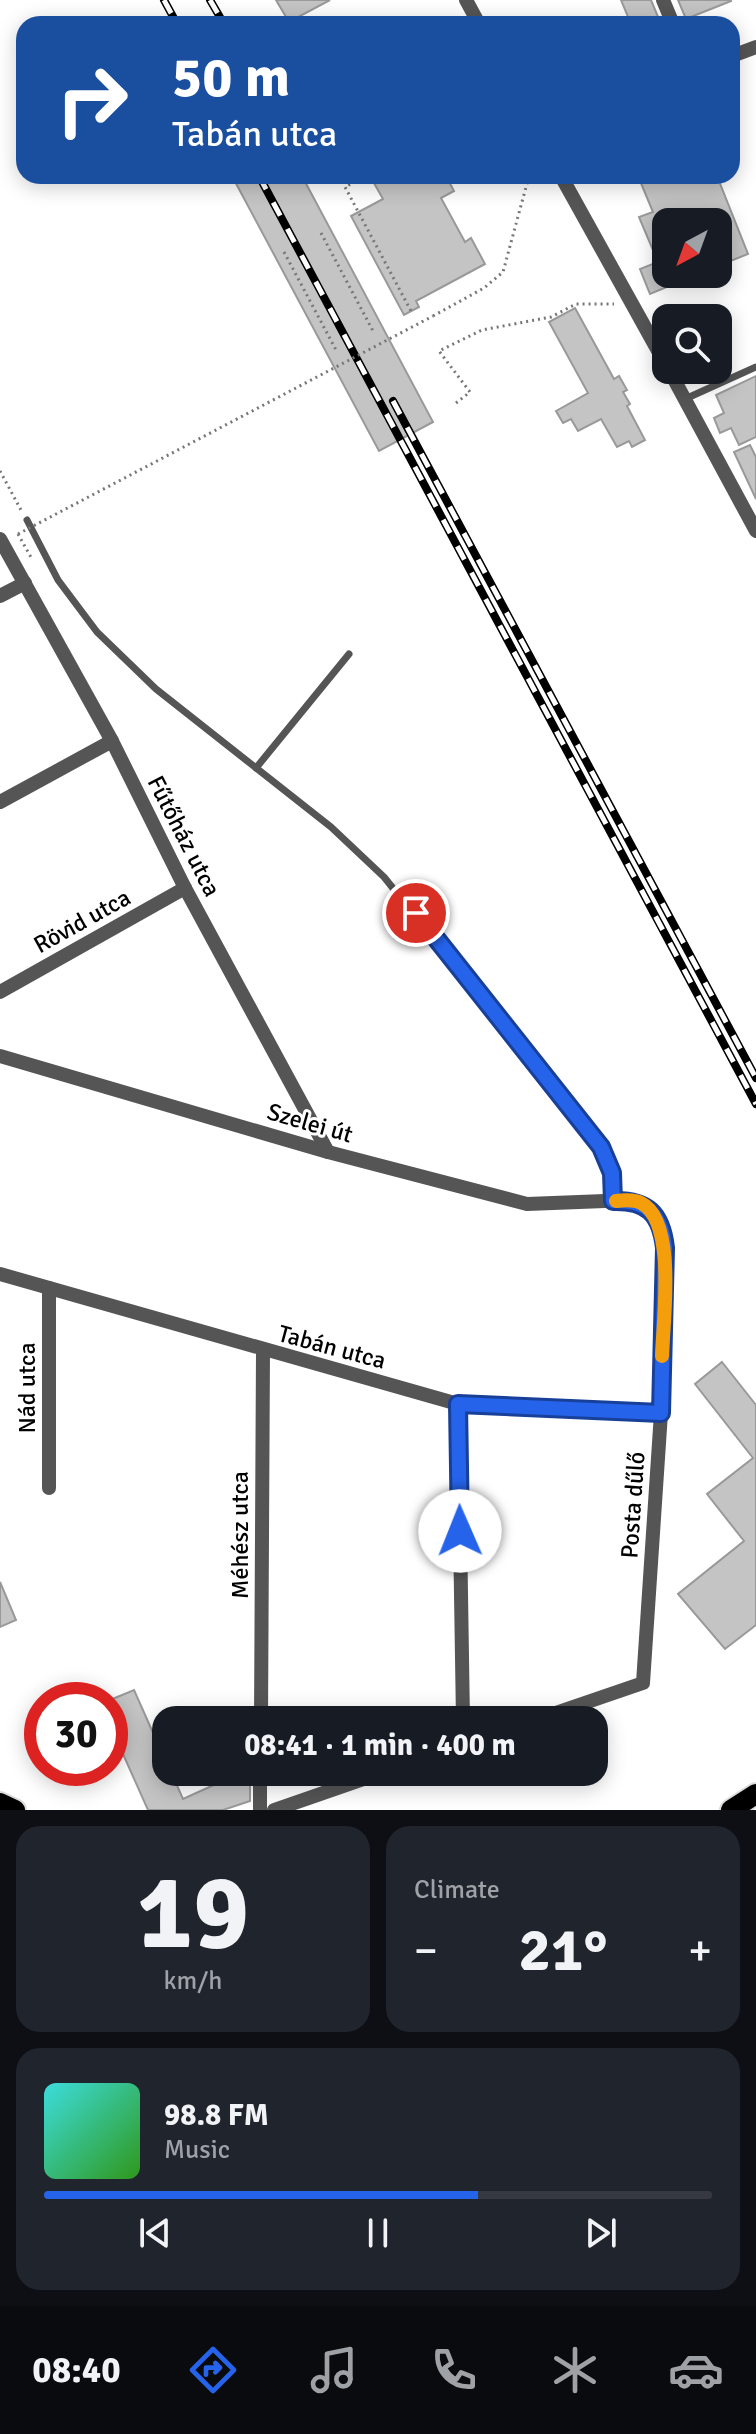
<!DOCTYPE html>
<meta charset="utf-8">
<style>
body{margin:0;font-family:Signika,sans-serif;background:#20242c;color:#f1f3f6;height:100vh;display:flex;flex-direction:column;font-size:30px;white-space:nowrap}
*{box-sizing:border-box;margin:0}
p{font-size:26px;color:#9ea1a6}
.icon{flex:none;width:44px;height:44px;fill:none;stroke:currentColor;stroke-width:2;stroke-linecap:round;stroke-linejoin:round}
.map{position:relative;height:1810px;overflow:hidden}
.sheet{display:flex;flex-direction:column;gap:16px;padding:16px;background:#0d0f14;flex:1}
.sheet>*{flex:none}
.hud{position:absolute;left:16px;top:16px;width:724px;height:168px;border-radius:24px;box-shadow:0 4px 20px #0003;background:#1a4fa0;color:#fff;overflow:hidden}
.needle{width:52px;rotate:221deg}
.tools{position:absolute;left:652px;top:208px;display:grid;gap:16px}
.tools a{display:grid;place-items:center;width:80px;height:80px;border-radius:16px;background:#171b24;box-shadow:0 4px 20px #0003;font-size:40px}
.speed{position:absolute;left:24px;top:1682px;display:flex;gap:16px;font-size:40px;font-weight:700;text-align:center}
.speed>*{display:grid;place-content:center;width:104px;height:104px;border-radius:50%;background:#171b24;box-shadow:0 4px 20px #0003;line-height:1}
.speed .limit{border:12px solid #d22;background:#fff;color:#111}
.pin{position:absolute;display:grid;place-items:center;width:68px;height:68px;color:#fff;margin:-34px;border:4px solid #fff;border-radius:50%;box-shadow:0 2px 8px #0007}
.me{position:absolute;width:88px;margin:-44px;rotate:359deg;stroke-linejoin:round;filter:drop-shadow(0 0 6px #0008)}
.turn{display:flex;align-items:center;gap:28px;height:168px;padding:0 24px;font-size:36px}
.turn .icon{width:104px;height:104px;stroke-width:2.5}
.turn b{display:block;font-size:56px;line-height:68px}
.big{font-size:60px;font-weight:700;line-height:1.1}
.sheet .tile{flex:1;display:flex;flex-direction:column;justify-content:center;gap:12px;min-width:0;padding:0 28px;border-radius:24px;background:#20242c}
.sheet .dial{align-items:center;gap:0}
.dial b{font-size:104px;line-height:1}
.song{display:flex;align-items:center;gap:24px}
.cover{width:96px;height:96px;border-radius:12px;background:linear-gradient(135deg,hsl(180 70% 55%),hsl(110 70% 35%))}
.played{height:8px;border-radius:4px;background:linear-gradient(90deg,#2563eb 65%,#363941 65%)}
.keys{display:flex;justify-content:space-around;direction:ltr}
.heat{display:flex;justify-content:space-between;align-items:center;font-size:44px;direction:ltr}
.sheet .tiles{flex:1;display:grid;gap:16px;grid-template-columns:1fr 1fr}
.tile:last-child{grid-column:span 2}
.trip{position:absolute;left:152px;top:1706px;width:456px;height:80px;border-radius:24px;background:#171b24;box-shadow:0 4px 20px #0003;font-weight:700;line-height:80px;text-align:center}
.tabs{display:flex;height:128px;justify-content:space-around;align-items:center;background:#090b0e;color:#9ea1a6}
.tabs .icon{width:56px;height:56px}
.tabs .on{color:#2563eb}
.tabs b{font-size:36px;color:#f1f3f6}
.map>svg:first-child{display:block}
</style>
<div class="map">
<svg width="756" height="1810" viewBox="0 0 756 1810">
<rect width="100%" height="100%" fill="#fff"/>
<g fill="#c4c4c4" stroke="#999" stroke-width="2">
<path d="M276 0H330L289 22Z"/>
<path d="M621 0H651L661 24H631Z"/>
<path d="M678 0H731V1L686 19Z"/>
<path d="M232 176H302L433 422 379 451Z"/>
<path d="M370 176H446L454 191 441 198 465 242 471 238 485 264 416 301 419 307 404 315 351 216 383 199Z"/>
<path d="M638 176H717L748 254 718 266V222H666V274H698L650 294 640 269 658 262 639 217 653 212Z"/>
<path d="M575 308 614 379 619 376 627 390 623 392 630 404 627 406 645 440 632 447 629 441 617 447 601 419 578 431 571 419 563 423 556 411 588 393 549 322Z"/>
<path d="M756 376V437L739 445 731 428 720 433 714 418 724 413 716 395Z"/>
<path d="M750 445 756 457V499L734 452Z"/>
<path d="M722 1362 756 1405V1625L725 1649 678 1594 744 1541 707 1494 753 1458 695 1384Z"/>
<path d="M0 1582 16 1620 0 1627Z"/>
<path d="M134 1690 166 1762V1772H171L183 1799 216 1784V1772H250V1801L223 1810H148L110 1725V1700Z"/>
</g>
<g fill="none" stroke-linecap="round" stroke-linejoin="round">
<defs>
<g id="primary">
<path d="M0 1803 15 1810"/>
<path d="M731 1810 756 1794"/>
</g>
</defs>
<use href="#primary" stroke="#dbdbdb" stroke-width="24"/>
<g stroke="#777" stroke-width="3" stroke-dasharray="2 4" stroke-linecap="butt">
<path d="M366 176 345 187 411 311"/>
<path d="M321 233 373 331"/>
<path d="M284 252 336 350"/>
<path d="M433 316 484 288 503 272 529 176"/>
<path d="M456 403 470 392 439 351 482 330 551 317 576 304H614"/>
<path d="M0 471 21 510"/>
<path d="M18 534 32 559"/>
</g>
<g stroke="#555" stroke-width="7">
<path d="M685 399 756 367"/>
<path d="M27 520 58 580 97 632 156 689 331 827 384 877 601 1147 612 1173 613 1201"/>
<path d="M256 768 349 654"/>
</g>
<g stroke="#555" stroke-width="14">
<path d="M466 0 479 24"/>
<path d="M663 0 673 24"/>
<path d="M732 56 756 47"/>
<path d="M561 176 666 365"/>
<path d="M669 370 756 531"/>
<path d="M0 539 112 741 185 888 328 1152"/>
<path d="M0 596 25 583"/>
<path d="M0 802 112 741"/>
<path d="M0 992 185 888"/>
<path d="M0 1056 328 1152 527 1204 631 1200C653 1206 662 1226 665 1248L661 1413 643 1683 535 1720"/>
<path d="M0 1274 458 1404 661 1413"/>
<path d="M49 1288V1488"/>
<path d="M458 1404 463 1720"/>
<path d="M261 1720 263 1351"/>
<path d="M260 1810V1772"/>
<path d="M274 1810 384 1772"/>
</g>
<use href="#primary" stroke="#000" stroke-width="20"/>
<defs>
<g id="rail">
<path d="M164 0 177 24"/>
<path d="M210 0 224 24"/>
<path d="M259 176 756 1104"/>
<path d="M393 401 756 1078"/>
</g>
</defs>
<use href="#rail" stroke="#000" stroke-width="8"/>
<use href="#rail" stroke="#fff" stroke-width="5" stroke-dasharray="15" stroke-linecap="butt"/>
<path stroke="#777" stroke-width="3" stroke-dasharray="2 4" stroke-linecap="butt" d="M18 534 433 316"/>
</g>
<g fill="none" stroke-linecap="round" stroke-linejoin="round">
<defs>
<path id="route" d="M416 913 601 1147 612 1173 613 1201C647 1200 661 1213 665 1248L661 1413 458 1404 460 1531"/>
</defs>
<use href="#route" stroke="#184099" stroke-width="20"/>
<use href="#route" stroke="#2563eb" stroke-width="14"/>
<path stroke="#f59e0b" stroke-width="14" d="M616 1201C624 1200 634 1199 641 1203 677 1221 663 1321 662 1356"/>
</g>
<g text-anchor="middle" stroke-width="6" stroke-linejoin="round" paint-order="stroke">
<g font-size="24" fill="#000" stroke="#fff">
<text transform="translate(184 836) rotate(63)" y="8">Fűtőház utca</text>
<text transform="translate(82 921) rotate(-29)" y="8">Rövid utca</text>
<text transform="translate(310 1123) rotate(16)" y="8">Szelei út</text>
<text transform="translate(332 1347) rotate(15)" y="8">Tabán utca</text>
<text transform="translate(27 1388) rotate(-90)" y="8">Nád utca</text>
<text transform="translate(633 1505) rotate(-86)" y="8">Posta dűlő</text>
<text transform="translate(240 1535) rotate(-90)" y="8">Méhész utca</text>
</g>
</g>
</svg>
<div class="tools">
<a><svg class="needle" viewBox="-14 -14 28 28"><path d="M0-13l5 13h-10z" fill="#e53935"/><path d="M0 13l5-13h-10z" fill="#9ea1a6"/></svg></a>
<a><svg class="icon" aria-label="search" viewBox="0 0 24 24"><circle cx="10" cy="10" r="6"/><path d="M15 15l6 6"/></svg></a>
</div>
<div class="speed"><div class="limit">30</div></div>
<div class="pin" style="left:416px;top:913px;background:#d93025"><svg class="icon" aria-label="arrive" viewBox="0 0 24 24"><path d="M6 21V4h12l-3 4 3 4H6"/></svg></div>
<svg class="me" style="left:460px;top:1531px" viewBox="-20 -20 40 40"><circle r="19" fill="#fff"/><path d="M0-13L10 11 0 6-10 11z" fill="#2563eb"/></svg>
<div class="trip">08:41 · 1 min · 400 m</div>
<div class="hud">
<div class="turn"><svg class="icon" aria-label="right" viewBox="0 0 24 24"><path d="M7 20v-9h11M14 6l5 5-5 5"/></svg><div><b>50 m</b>Tabán utca</div></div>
</div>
</div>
<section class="sheet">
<div class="tiles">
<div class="tile dial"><b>19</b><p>km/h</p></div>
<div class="tile"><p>Climate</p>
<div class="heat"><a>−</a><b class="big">21°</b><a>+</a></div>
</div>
<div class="tile">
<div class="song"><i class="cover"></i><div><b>98.8 FM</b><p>Music</p></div></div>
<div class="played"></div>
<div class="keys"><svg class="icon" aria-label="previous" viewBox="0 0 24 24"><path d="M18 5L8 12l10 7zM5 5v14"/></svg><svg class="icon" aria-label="pause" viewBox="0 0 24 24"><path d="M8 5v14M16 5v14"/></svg><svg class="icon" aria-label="next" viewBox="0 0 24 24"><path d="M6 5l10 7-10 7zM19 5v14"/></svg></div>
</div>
</div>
</section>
<nav class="tabs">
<b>08:40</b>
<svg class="icon on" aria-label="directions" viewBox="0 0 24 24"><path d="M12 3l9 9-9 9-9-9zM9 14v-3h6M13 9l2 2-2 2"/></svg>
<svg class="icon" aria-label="music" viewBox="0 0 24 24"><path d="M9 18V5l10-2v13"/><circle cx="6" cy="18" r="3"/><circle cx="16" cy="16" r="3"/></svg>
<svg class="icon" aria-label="phone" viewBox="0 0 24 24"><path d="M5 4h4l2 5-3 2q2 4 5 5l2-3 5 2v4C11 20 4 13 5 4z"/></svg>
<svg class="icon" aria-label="climate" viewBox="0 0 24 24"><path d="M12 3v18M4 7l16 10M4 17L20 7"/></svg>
<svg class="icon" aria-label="car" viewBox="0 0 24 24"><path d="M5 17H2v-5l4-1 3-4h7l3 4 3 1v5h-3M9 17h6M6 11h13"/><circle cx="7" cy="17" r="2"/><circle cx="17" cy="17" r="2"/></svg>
</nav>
